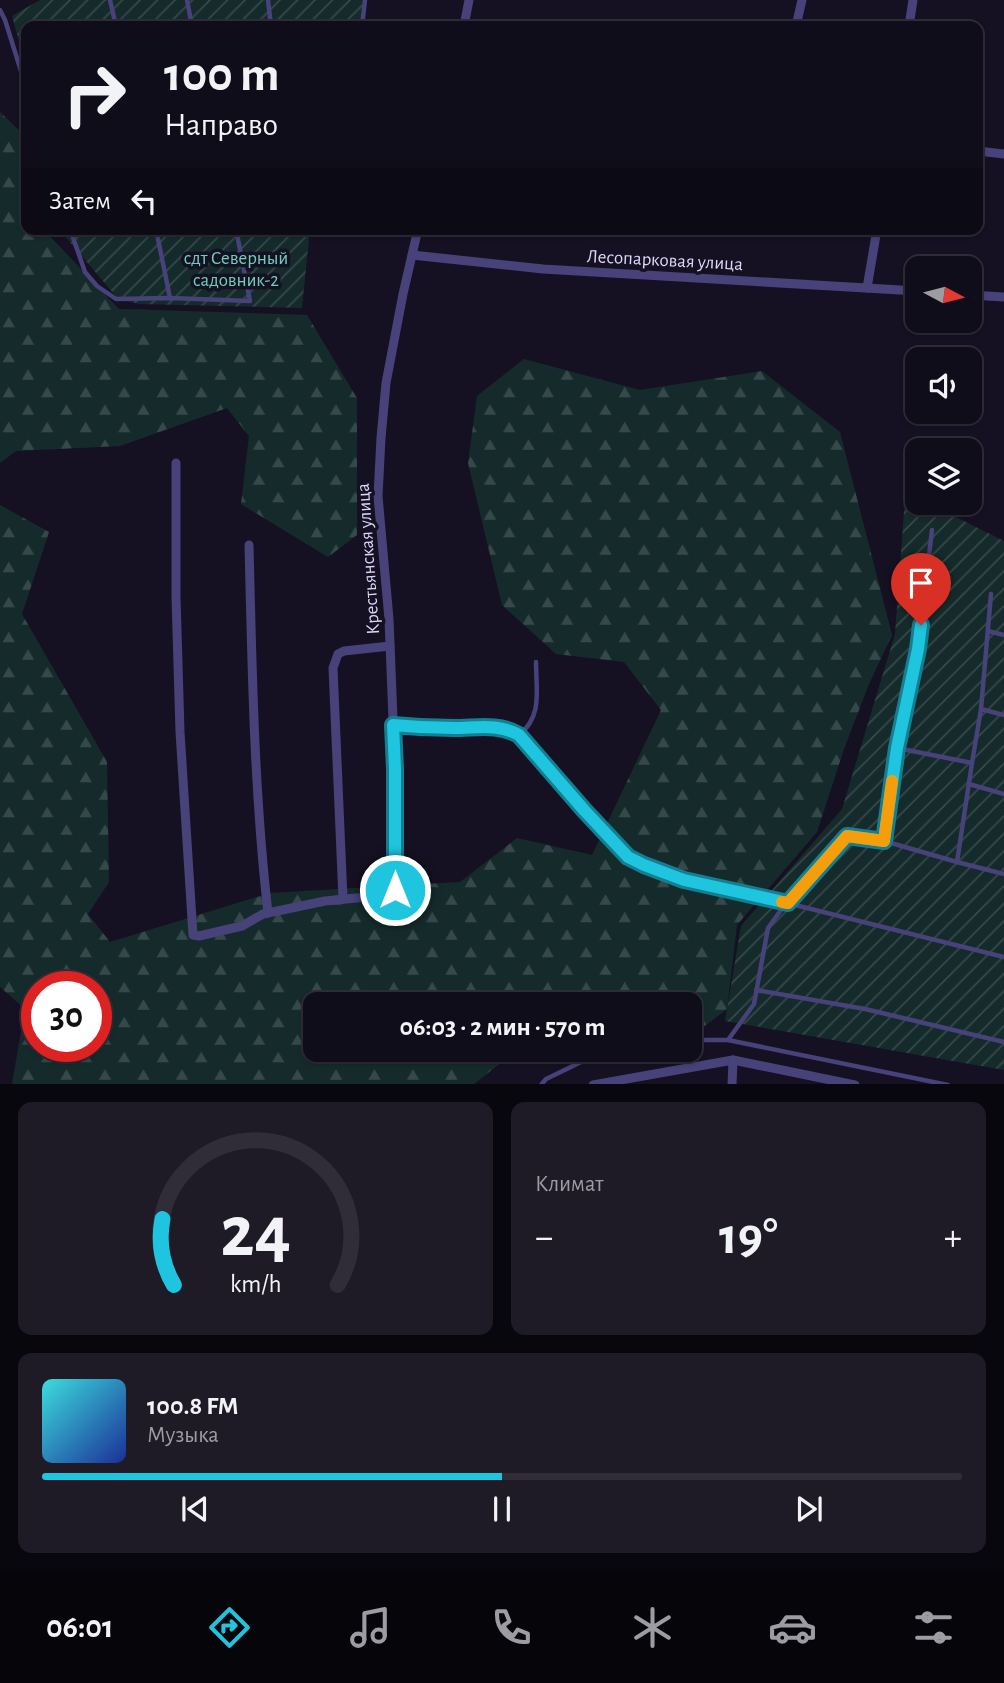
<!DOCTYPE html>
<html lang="ru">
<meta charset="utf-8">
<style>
body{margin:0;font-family:"Alegreya Sans",sans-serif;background:#1e1b27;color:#f1f3f6;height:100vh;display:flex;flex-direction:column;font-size:26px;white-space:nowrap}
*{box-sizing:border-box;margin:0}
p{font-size:23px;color:#9c9ca2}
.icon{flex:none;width:38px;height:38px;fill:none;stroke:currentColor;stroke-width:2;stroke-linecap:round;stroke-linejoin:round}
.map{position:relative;height:1084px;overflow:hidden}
.sheet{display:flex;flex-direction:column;gap:18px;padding:18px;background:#09070e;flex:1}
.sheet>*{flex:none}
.hud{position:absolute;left:21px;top:21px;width:962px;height:214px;border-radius:14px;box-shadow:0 2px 5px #0004,0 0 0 2px #302d39;background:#100d1a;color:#f1f3f6;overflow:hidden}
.needle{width:46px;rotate:97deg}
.fabs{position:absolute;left:905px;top:256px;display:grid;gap:14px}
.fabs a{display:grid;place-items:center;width:77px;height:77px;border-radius:14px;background:#100d1a;box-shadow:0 2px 5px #0004,0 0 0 2px #302d39;font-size:35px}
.speed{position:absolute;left:21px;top:971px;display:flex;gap:14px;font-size:35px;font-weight:700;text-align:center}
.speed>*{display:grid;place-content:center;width:91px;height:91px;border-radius:50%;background:#100d1a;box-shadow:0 2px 5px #0004,0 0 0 2px #302d39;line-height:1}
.speed .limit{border:10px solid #d22;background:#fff;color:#111}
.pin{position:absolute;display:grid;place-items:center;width:60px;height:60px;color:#fff;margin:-72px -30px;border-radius:50% 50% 50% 0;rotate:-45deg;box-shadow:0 0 7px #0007}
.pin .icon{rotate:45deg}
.me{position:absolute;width:77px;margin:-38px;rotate:0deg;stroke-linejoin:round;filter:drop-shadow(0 0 5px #0008)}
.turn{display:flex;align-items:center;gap:24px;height:147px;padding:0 28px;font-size:32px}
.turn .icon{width:91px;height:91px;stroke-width:2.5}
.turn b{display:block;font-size:49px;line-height:60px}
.then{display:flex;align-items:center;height:66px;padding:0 28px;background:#0003;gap:14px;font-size:26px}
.big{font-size:52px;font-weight:700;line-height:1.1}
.sheet .widget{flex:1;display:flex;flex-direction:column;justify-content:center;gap:10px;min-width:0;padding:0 24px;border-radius:14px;background:#1e1b27}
.sheet .dial{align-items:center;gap:0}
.dial svg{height:182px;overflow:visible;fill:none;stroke:#302d39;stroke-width:7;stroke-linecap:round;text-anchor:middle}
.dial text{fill:#f1f3f6;stroke:none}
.song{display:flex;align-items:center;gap:21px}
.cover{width:84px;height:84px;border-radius:10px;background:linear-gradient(135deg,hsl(180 70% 55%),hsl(230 70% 35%))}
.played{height:7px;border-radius:4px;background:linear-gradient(90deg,#1fc4de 50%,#302d39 50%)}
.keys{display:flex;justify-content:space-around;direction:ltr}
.heat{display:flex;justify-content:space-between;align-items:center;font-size:38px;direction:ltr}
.sheet .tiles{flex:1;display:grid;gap:18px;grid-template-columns:1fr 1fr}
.widget:last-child{grid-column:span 2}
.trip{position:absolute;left:303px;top:992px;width:399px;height:70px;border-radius:14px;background:#100d1a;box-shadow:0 2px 5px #0004,0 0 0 2px #302d39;font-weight:700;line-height:70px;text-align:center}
.menu{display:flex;height:112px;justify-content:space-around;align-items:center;background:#06050a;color:#9c9ca2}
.menu .icon{width:49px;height:49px}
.menu .on{color:#1fc4de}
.menu b{font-size:32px;color:#f1f3f6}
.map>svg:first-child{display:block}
</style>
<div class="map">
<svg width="1004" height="1085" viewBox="0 0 1004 1085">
<defs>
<pattern id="forest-firs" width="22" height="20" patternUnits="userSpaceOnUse" patternTransform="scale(1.75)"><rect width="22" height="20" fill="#152b2b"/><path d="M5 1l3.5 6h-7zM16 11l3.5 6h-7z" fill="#36494a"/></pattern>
<pattern id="garden-furrows" width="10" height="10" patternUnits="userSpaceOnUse" patternTransform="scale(1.75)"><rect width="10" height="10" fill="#152b2b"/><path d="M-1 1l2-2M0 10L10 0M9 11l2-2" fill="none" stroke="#36494a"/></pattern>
</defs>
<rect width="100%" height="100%" fill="#151122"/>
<g fill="url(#forest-firs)" fill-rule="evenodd">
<path d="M0 112 26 137V229H43L119 309 307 315 357 398V535L328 557 241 504 249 436 227 408 120 446 16 451 0 463Z"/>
<path d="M524 359 640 390 762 371 840 432 892 635 869 684 844 749 817 832 737 925 727 1009 698 1031 690 1030V1004H315V1050H528L506 1059 474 1084H12L25 1009 0 987V505L49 532 22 614 107 762 109 882 88 914 110 942 270 893 460 882 517 838 592 855 661 710 624 662 556 654 502 605 468 463 477 396ZM37 987H96V1046H37Z"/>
</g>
<g fill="url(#garden-furrows)">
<path d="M40 0H363L360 26H26V67L12 16Z"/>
<path d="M59 229H310L302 308 139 304 118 299Z"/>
<path d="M905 498 917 501V502L930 504 1004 541V1070L725 1021 741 926 842 809 895 634Z"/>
</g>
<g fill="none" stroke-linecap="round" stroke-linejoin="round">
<g stroke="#47427a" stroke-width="4.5">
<path d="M110 0 116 26"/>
<path d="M187 0 192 26"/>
<path d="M268 0 271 26"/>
<path d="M0 10 5 20 26 87"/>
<path d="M362 26 365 0"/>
<path d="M70 229 85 272 97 286 116 299 170 298 250 301 236 229"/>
<path d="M156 229 170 298"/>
<path d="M988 631 1004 635"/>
<path d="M981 709 1004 715"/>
<path d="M393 725C413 727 434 728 454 728 477 728 498 723 519 735L616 845 628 857 644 865 684 880 787 903 1004 957"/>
<path d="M519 735C543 716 536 690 536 662"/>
<path d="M897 748 918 649 932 530"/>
<path d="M972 763 957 862 1004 874"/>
<path d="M969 784 1004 794"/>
<path d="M884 841 897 748 972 763 981 709 991 594"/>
<path d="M756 990 865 1009 1004 1042"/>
<path d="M690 1040H728L948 1085"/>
<path d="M728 1040 754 1004 768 928 781 910 847 836 884 841 957 862"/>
<path d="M541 1085 546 1079 606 1050"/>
</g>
<g stroke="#47427a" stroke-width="9">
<path d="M464 26 469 0"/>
<path d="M796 26 802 0"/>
<path d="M909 26 913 0"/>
<path d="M978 151 1004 154"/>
<path d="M412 255 543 269 917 291"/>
<path d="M867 288 877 229"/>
<path d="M970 295 1004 297"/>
<path d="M176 463V597L180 732 193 935 199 936 242 926 263 914 325 901 388 895 395 890V769L389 619 378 496 381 438 386 383 403 294 418 229"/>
<path d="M249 545C252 668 254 791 268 913"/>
<path d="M343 899 333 668 338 654 344 651 390 646"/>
<path d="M593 1085 733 1060 855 1085"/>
<path d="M732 1085 733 1060"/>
</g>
</g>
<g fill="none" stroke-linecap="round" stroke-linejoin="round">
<defs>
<path id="route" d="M395 890V769L393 725C413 727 434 728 454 728 477 728 498 723 519 735L584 810 628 857 644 865 684 880 788 903 847 836 884 841 897 748 918 649 921 625"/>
</defs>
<use href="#route" stroke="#147f90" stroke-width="18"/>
<use href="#route" stroke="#1fc4de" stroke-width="12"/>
<path stroke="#f59e0b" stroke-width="12" d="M782 902 788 903 847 836 884 841 892 781"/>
</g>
<g text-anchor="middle" stroke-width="7" stroke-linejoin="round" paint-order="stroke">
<g font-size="19" fill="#6dd0bb" stroke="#151122">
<text x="236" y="264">сдт Северный<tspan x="236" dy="22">садовник-2</tspan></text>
</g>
<g font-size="19" fill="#dcd7f9" stroke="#151122">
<text transform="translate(665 259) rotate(3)" y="7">Лесопарковая улица</text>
<text transform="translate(367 559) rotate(-94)" y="7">Крестьянская улица</text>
</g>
</g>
</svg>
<div class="fabs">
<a><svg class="needle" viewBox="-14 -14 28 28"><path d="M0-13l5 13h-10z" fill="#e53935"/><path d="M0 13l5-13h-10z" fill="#9c9ca2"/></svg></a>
<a><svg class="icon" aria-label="sound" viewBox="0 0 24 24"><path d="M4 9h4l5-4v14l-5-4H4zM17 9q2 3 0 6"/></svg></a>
<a><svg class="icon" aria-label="layers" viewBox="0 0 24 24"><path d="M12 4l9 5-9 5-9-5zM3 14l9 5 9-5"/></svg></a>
</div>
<div class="speed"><div class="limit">30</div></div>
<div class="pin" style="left:921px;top:625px;background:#d93025"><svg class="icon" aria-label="arrive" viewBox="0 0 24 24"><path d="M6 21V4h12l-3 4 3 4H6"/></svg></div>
<svg class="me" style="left:395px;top:890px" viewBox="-20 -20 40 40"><circle r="17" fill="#1fc4de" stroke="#fff" stroke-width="3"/><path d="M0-11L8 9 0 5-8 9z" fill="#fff"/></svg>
<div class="trip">06:03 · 2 мин · 570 m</div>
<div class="hud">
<div class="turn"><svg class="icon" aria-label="right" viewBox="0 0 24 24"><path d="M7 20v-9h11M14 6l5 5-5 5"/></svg><div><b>100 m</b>Направо</div></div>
<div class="then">Затем<svg class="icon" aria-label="left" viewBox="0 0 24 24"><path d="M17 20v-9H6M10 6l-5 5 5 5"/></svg></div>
</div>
</div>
<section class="sheet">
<div class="tiles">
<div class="widget dial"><svg viewBox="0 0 100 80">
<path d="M14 69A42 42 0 1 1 86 69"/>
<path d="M14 69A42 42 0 0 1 9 40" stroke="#1fc4de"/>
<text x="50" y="56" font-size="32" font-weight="700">24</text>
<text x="50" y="72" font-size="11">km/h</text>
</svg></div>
<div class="widget"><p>Климат</p>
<div class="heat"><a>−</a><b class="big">19°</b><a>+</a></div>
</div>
<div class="widget">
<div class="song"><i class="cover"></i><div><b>100.8 FM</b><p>Музыка</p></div></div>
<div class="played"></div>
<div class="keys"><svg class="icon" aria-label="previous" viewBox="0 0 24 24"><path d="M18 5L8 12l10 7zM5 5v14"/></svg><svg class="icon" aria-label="pause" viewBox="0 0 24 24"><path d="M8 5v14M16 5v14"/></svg><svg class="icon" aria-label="next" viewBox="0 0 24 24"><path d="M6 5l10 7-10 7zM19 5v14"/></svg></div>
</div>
</div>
</section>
<nav class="menu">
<b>06:01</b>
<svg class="icon on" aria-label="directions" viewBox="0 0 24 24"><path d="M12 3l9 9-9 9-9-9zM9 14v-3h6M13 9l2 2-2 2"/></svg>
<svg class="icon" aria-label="music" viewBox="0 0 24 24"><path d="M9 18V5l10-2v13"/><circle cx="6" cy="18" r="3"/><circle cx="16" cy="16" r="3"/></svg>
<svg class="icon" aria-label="phone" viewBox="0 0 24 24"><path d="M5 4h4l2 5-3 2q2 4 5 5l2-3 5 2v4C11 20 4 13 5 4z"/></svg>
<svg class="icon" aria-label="climate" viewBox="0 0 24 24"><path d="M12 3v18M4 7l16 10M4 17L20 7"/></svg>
<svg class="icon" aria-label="car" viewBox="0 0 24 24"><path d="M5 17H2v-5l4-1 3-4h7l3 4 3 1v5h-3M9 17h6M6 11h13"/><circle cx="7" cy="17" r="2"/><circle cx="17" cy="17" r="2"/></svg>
<svg class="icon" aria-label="filters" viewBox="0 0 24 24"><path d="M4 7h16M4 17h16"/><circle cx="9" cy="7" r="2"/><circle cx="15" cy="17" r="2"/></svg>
</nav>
